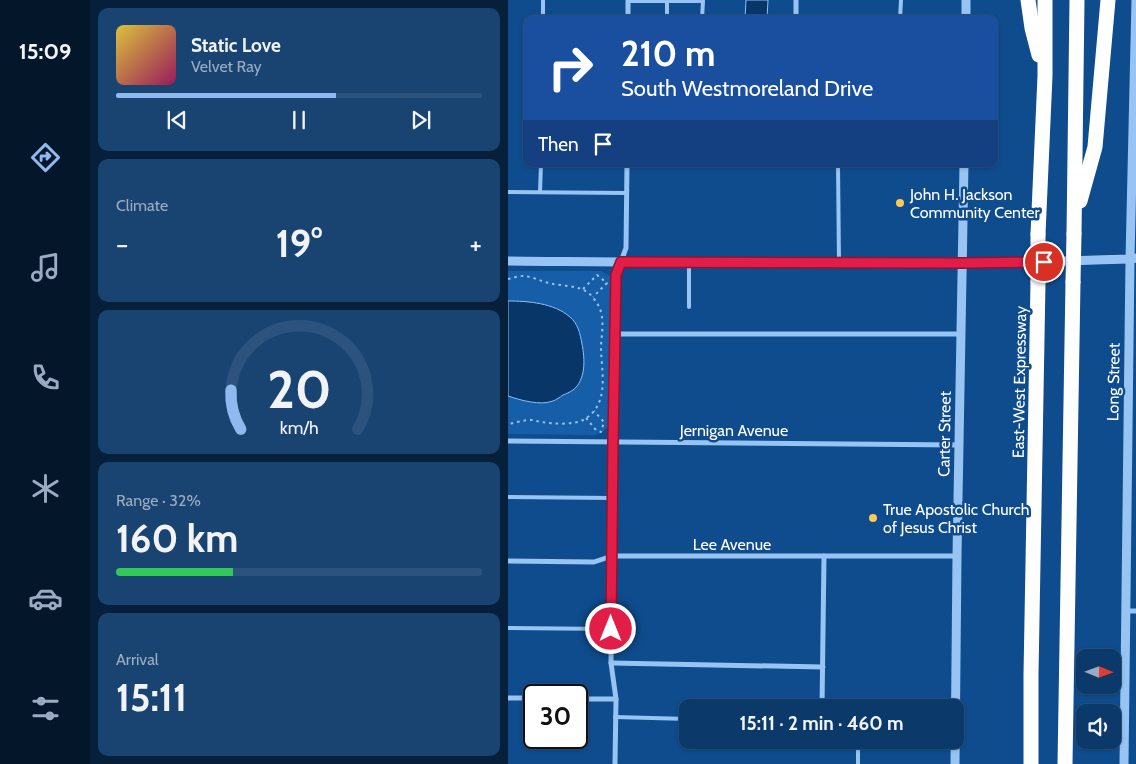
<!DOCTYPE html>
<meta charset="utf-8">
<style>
body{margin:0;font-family:Cabin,sans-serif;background:#194472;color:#f1f3f6;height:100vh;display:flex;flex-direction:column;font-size:19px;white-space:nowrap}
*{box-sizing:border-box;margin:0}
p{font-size:16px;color:#9aacc1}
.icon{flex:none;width:28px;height:28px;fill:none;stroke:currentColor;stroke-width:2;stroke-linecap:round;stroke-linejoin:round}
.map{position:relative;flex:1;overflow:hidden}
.sheet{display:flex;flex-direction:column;gap:8px;padding:8px;background:#061f3a;width:418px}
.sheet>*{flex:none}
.top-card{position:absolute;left:15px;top:15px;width:475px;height:152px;border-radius:10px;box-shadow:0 1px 4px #0004,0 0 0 1px #2b537e;background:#1a4fa0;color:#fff;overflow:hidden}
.needle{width:32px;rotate:91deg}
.fabs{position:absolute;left:568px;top:649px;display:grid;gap:10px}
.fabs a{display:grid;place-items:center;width:45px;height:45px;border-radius:10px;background:#0b396a;box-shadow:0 1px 4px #0004,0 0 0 1px #2b537e;font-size:25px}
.speed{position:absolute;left:15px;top:684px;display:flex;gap:10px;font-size:25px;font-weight:700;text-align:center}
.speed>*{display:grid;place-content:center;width:65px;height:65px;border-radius:50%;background:#0b396a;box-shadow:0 1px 4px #0004,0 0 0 1px #2b537e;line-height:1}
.speed .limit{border:2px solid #111;border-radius:8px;background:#fff;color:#111}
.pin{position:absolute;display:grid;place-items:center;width:42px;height:42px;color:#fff;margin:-21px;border:2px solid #fff;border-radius:50%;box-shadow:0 1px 5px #0007}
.me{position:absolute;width:55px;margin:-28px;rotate:0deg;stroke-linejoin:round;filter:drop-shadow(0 0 4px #0008)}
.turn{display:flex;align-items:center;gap:18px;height:105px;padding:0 15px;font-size:22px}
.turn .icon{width:65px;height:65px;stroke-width:2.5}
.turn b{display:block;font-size:35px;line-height:42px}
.then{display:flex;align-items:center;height:48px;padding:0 15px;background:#0003;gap:10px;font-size:19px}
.big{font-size:38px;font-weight:700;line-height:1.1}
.sheet .widget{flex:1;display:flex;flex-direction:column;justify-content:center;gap:8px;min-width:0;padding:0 18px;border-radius:10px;background:#194472}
.sheet .dial{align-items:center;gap:0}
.dial svg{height:130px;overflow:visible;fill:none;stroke:#2b537e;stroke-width:7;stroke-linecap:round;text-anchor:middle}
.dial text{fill:#f1f3f6;stroke:none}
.song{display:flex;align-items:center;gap:15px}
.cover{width:60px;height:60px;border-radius:8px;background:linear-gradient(135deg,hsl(50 70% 55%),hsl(330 70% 35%))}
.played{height:5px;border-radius:2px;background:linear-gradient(90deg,#90b9f0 60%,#2b537e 60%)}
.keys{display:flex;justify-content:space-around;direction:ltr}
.heat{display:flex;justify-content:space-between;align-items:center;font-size:28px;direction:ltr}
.charge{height:8px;border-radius:4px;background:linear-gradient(90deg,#34c759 32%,#2b537e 0)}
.trip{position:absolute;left:171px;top:699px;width:285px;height:50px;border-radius:10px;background:#0b396a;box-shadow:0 1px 4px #0004,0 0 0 1px #2b537e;font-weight:700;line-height:50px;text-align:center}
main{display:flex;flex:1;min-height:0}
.dock{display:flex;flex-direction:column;width:90px;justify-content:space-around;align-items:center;background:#04172a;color:#9aacc1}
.dock .icon{width:35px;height:35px}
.dock .active{color:#90b9f0}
.dock b{font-size:22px;color:#f1f3f6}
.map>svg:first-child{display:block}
</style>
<main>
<nav class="dock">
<b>15:09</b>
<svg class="icon active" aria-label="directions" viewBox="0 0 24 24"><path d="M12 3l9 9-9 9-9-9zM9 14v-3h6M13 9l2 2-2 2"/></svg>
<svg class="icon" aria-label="music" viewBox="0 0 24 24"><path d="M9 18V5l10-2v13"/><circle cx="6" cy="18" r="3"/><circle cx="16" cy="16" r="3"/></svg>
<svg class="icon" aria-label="phone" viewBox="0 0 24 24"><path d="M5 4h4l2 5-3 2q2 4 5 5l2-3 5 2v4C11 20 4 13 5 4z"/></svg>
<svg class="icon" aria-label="climate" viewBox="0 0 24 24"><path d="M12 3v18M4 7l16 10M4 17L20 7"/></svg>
<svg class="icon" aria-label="car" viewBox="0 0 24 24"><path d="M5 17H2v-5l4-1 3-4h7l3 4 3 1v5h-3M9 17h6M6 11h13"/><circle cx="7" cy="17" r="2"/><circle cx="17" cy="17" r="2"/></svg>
<svg class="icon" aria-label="filters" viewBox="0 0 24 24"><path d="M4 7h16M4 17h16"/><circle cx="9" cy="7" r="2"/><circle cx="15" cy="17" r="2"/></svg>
</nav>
<section class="sheet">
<div class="widget">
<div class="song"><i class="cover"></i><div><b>Static Love</b><p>Velvet Ray</p></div></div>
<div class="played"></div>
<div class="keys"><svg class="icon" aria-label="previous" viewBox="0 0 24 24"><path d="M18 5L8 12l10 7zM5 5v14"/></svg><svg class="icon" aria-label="pause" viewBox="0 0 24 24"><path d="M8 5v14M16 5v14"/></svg><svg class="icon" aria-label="next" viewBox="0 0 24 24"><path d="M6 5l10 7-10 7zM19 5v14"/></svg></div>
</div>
<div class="widget"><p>Climate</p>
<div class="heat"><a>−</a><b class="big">19°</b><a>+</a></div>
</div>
<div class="widget dial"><svg viewBox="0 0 100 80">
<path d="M14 69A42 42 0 1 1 86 69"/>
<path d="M14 69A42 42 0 0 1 8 45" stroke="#90b9f0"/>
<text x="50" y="56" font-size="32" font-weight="700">20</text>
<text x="50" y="72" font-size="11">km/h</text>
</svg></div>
<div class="widget"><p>Range · 32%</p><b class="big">160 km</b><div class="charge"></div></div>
<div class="widget"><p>Arrival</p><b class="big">15:11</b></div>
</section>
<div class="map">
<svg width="629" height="764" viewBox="0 0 629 764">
<rect width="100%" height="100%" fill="#0f4c8e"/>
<path fill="#175ea8" d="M0 271H93L102 276 103 282 101 424C98 431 93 433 86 435L0 434Z"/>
<g fill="#093669" stroke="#89c0f7">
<path d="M238 0H260L259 19H237Z"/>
<path d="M0 301C20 301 46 303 62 317 70 324 72 333 74 344 77 359 78 380 65 390 62 392 58 394 55 395 52 397 48 400 45 401 32 406 12 400 0 396Z"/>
</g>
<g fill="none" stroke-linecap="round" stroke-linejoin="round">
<g stroke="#97c4f3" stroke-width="2" stroke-dasharray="2.5 4" stroke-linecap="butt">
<path d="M0 279C5 278 10 276 15 276 23 276 32 281 41 283 56 287 76 284 86 299 98 313 94 329 93 346 93 371 103 405 75 420 66 425 44 424 34 422 30 422 27 420 23 420 15 420 7 423 0 424"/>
<path d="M75 289 89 275 99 283 85 297"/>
<path d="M78 418 88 430 93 432 96 422 86 411"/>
</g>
<g stroke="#97c4f3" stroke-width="4">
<path d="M120 1H159"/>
<path d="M35 19V0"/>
<path d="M159 19V1H195L194 19"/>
<path d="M392 19 393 0"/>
<path d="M330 164 331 262"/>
<path d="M0 192 119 193"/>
<path d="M32 192 33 164"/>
<path d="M181 307V262"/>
<path d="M0 497 104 498"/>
<path d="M0 628 103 629"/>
<path d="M107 717 180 719"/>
<path d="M350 764V749L358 745 448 747"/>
</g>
<g stroke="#97c4f3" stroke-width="5">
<path d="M288 0V19"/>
<path d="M120 19V0"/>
<path d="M107 334H452"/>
<path d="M0 441 451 445"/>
<path d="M0 561 86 562 104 556H449"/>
<path d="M619 611H629"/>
<path d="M103 663 315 667"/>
<path d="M0 698H26"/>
<path d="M69 699H108"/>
<path d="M314 708 316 556"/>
<path d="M107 764 108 699 103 663 105 442 108 275 118 248 119 164"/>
</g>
<g stroke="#97c4f3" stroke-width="9">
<path d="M458 19V0"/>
<path d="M0 261C207 263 415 266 622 259L629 258"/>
<path d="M447 764 449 556 456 164"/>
<path d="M616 764 622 259 628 0"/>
</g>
<g stroke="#fff" stroke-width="15">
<path d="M520 0 524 28 531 55"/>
<path d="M572 201 587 147 600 0"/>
<path d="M530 234 537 76V0"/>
<path d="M566 234 569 0"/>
<path d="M523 764V675L530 282"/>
<path d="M557 764 565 282"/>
</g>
<g stroke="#fff" stroke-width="15">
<path d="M530 282V234"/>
<path d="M565 282 566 234"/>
</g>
</g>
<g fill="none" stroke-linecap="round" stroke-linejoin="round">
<defs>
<path id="route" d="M103 629 105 442 108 275 113 262 454 263 536 262"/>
</defs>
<use href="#route" stroke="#92132f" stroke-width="12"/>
<use href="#route" stroke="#e11d48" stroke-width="9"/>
</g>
<g fill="#ffc859" stroke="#0f4c8e" stroke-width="2">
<circle cx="392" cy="203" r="5"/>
<circle cx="365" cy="518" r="5"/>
</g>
<g text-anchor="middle" stroke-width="5" stroke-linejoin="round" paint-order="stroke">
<g font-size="16" fill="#fff" stroke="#0f4c8e" text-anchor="start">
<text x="402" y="200">John H. Jackson<tspan x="402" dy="18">Community Center</tspan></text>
<text x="375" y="515">True Apostolic Church<tspan x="375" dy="18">of Jesus Christ</tspan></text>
</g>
<g font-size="16" fill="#fff" stroke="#0f4c8e">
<text transform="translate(511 382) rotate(-89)" y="6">East-West Expressway</text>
<text transform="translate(605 382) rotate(-89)" y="6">Long Street</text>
<text x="226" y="436">Jernigan Avenue</text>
<text transform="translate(436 434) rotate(-89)" y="6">Carter Street</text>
<text x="224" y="550">Lee Avenue</text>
</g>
</g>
</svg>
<div class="fabs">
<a><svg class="needle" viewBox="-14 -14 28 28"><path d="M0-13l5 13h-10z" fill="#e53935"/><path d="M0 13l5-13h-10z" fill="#9aacc1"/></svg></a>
<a><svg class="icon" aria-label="sound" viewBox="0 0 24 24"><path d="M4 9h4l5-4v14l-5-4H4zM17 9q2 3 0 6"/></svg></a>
</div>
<div class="speed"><div class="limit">30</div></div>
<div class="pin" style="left:536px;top:262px;background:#d93025"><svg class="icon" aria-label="arrive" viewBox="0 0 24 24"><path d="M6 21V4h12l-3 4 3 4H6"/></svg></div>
<svg class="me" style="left:103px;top:629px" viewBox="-20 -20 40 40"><circle r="17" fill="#e11d48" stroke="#fff" stroke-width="3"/><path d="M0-11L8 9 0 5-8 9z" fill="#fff"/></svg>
<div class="trip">15:11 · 2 min · 460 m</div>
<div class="top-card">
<div class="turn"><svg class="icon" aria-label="right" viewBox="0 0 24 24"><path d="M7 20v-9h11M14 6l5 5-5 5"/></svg><div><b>210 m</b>South Westmoreland Drive</div></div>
<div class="then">Then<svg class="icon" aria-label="arrive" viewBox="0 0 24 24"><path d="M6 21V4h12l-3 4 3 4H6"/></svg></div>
</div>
</div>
</main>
